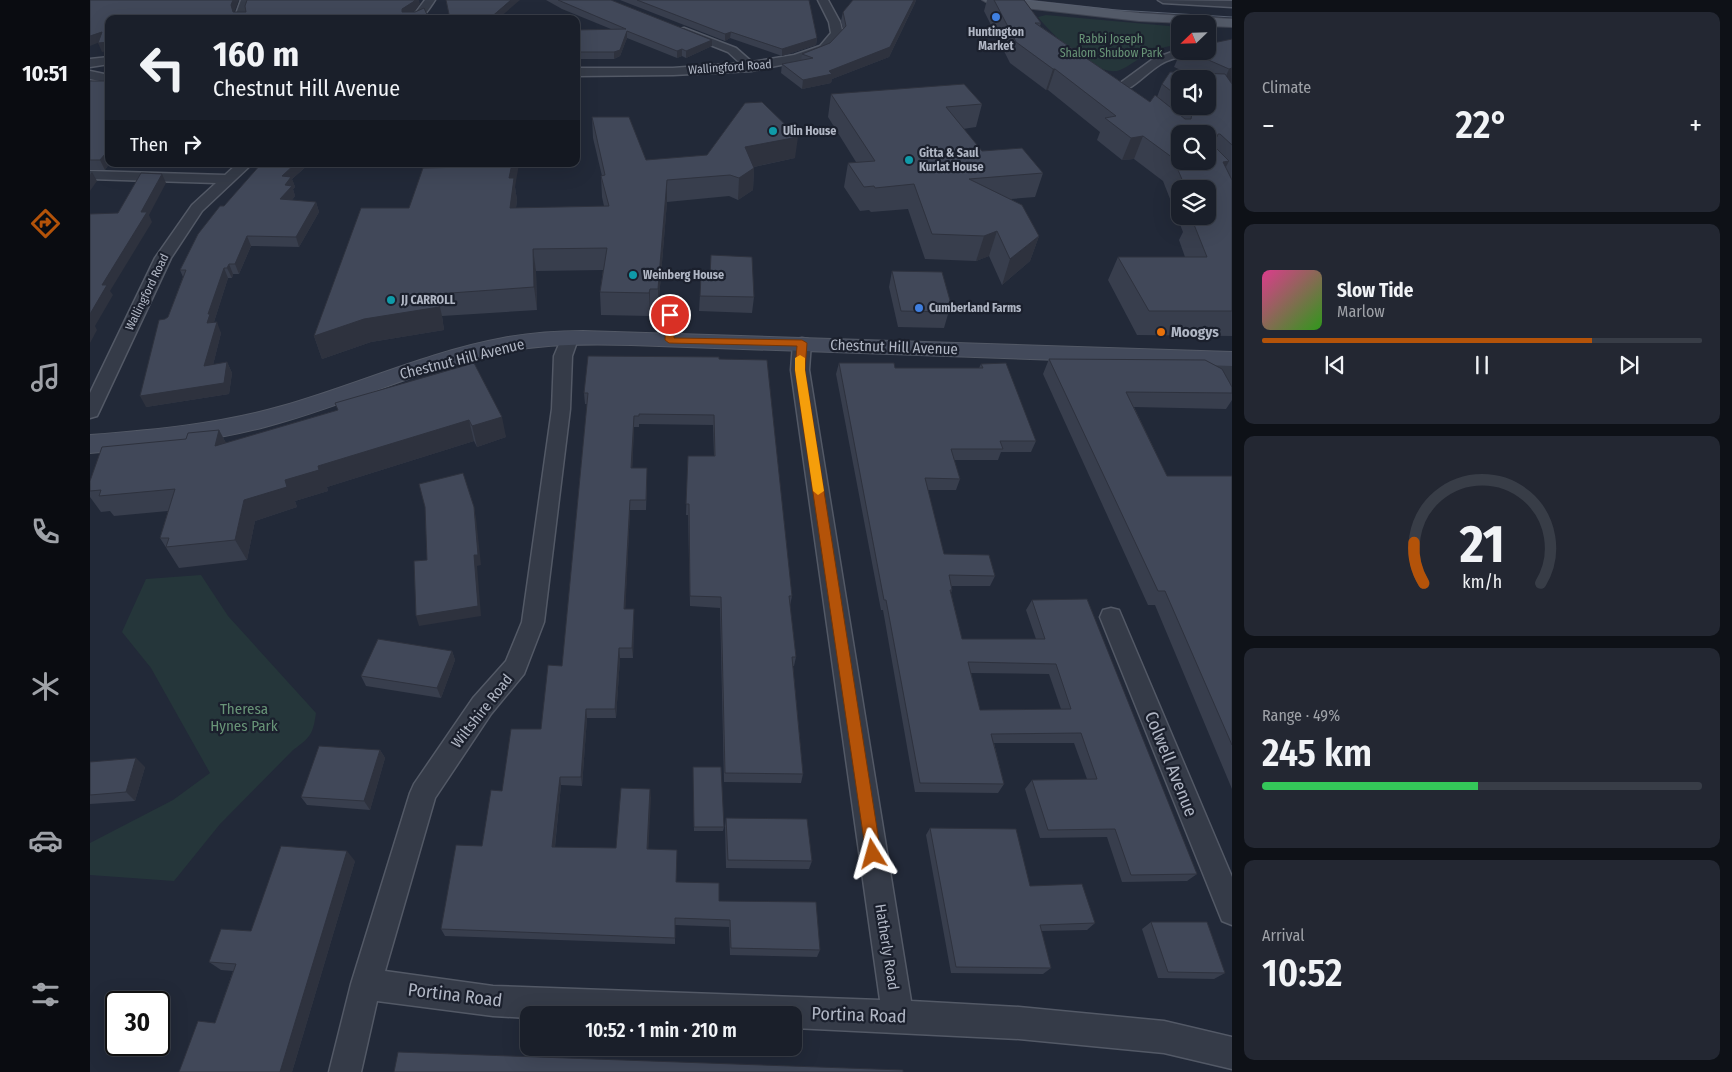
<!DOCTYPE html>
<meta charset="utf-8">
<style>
body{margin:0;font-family:"Fira Sans Condensed",sans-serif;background:#232732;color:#f1f3f6;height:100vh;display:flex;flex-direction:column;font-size:19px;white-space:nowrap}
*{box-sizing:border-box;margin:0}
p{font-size:16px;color:#9fa2a8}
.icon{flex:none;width:28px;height:28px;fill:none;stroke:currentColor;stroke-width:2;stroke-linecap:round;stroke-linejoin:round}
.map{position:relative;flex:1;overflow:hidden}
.details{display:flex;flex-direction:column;gap:12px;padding:12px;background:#0e1117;width:500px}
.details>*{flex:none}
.banner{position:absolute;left:15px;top:15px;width:475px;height:152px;border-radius:10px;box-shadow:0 5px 20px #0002,0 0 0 1px #383d47;background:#1a1f2a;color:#f1f3f6;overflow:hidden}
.needle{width:32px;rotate:247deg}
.controls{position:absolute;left:1081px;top:15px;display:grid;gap:10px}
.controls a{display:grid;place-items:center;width:45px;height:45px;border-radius:10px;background:#1a1f2a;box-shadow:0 5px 20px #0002,0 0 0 1px #383d47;font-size:25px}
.speed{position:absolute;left:15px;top:991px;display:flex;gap:10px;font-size:25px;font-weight:700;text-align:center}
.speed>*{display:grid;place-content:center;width:65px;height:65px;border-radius:50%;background:#1a1f2a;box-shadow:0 5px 20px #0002,0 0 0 1px #383d47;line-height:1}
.speed .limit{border:2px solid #111;border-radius:8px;background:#fff;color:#111}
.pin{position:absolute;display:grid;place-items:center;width:42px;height:42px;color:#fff;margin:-21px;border:2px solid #fff;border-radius:50%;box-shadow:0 1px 5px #0007}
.me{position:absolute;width:55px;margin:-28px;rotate:352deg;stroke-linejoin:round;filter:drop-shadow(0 0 4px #0008)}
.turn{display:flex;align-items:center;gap:18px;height:105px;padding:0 25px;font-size:22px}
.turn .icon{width:65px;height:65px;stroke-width:2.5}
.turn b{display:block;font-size:35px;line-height:42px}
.then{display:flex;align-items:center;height:48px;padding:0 25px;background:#0003;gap:10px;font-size:19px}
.big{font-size:38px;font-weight:600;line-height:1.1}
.details .card{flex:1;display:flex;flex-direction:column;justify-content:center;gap:8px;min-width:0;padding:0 18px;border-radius:10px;background:#232732}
.details .dial{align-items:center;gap:0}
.dial svg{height:130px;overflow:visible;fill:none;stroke:#383d47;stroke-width:7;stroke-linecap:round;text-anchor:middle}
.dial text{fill:#f1f3f6;stroke:none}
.song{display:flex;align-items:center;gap:15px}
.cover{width:60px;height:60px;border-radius:8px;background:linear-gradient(135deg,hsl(330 70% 55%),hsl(110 70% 35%))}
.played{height:5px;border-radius:2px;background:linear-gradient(90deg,#b45309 75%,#383d47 75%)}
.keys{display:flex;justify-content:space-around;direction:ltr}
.heat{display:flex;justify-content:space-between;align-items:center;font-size:28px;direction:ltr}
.charge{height:8px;border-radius:4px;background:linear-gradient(90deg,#34c759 49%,#383d47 0)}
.trip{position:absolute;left:430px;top:1006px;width:282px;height:50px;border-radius:10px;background:#1a1f2a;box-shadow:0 5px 20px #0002,0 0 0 1px #383d47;font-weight:600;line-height:50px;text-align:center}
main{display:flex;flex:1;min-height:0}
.tab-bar{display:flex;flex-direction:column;width:90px;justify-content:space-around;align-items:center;background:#0a0c11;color:#9fa2a8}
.tab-bar .icon{width:35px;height:35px}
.tab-bar .active{color:#b45309}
.tab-bar b{font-size:22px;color:#f1f3f6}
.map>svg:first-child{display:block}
</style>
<main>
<nav class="tab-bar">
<b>10:51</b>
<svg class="icon active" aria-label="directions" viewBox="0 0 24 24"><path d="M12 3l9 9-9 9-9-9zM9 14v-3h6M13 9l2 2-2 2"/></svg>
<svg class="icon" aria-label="music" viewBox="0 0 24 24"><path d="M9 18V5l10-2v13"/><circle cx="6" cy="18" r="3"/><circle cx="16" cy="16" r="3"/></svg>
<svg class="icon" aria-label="phone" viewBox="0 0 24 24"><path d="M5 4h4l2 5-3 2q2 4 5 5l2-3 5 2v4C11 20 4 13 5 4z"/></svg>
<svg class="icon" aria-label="climate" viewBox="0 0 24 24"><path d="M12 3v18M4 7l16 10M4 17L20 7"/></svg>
<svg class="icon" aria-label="car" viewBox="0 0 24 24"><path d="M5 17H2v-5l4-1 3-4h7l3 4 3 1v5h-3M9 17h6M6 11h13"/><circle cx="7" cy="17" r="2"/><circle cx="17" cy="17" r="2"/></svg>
<svg class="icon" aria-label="filters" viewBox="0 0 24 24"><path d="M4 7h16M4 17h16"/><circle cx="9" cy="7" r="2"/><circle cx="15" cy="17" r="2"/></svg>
</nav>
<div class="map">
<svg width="1142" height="1072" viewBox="0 0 1142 1072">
<rect width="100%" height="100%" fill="#222938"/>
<g fill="#25363a">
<path d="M956 15 1090 27V44C1080 46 1069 48 1060 52 1050 57 1040 66 1030 70 1008 79 961 34 948 17Z"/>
<path d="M111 575 138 616 226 713C223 734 221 737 203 750L130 824 84 881 0 875V843L83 800 120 773 61 668 32 632 56 579Z"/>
</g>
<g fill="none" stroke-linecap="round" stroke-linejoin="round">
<defs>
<path id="service" d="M577 313H583L584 315 583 341 579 344 575 341Z"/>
<g id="minor">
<path d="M151 0H161L156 14 157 19H147L146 14Z"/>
<path d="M335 0H345C335 15 334 19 315 19L326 12Z"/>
<path d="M728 0H738L750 22 753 34 738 50 711 61 661 71 583 75 486 76V68H583L650 63 638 52 590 33 588 31 590 29 594 28 646 48 662 62 704 55 730 46 741 33 739 22Z"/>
<path d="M1068 0 1142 1V7L1073 3Z"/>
<path d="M1090 49V51H1100C1092 58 1080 58 1071 64 1056 73 1045 88 1028 93L1022 89 1063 59Z"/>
<path d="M19 57V64L0 67V59Z"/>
<path d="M0 71 19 75V83L0 79Z"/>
<path d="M147 164H162L112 211 81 258 9 412 7 416 0 418V393L65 258 102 205 126 183 0 179V171L135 175Z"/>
<path d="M479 334 485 335 488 339 482 356 480 409 454 622 434 674 401 714 345 798 295 971 403 986 790 1000 701 370 703 343 706 339 712 338 718 339 721 343 719 370 821 1001 929 1007 1074 1021 1142 1037V1069L1074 1053 929 1039 704 1028V1015H439V1018L403 1016 287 1001 271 1072H239L261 984 320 793 324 784 383 698 416 661 432 622 462 409 464 356 473 335Z"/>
<path d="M1132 353 1138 355 1142 362V388L1136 386 1123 359 1126 355Z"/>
<path d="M1021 608 1029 610 1032 617 1142 877V925L1132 921 1010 617 1013 610Z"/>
</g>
<path id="secondary" d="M493 331 1142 352V366L541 345C498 344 455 344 413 352 331 368 256 406 175 427 118 442 59 448 0 453V435C64 430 129 424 192 406 266 385 337 352 413 338 440 333 466 331 493 331Z"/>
<path id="primary" d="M892 0H935L1049 13 1142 19V27L1118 26V24L1049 21 899 4Z"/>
</defs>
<use href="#service" stroke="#535966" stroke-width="2"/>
<use href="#minor" stroke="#535966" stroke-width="3"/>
<use href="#secondary" stroke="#535966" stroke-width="2"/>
<use href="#primary" stroke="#3f4451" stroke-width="2"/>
<use href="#service" fill="#353b48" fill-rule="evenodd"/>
<use href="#minor" fill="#353b48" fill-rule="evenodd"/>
<use href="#secondary" fill="#434a5b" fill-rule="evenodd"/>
<use href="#primary" fill="#535a68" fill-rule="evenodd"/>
<path stroke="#575f6f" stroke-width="1" d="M935 0 1026 10 1142 17"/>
</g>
<g fill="#383e4d" fill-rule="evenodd">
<path d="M456 0H521L622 40V46L596 58 592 56 587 58 537 38 530 56 524 59H486V30L521 29 472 9Z"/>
<path d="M530 0H719L727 38 726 45 692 56 640 38 635 41Z"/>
<path d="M763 0H826L825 3 799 57 742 79 741 83 712 89 691 73 692 64 711 60 712 54 740 43 753 29 751 21 753 12Z"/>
<path d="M897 0H934L951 23 950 26 1060 102 1067 97 1072 84 1098 73 1084 67 1091 51H1118L1142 39V336L1047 335 1018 280 1028 257H1095L1089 240 1093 232 1073 181 1044 159 1032 160 1007 140 1010 132 958 90H956L920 63 894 11ZM1090 79 1118 106H1090ZM1090 189H1118V216H1090Z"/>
<path d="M0 81H19V164L15 170H0Z"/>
<path d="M741 94 892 104 886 127 873 129 892 151 953 173 945 197 921 199 949 236 940 261 912 285 899 256 886 261 835 259 818 209 781 212 779 210 770 211 754 187 758 163 766 162 738 117Z"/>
<path d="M502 117 556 160 705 158 664 167 663 190 648 200 639 196 577 202 568 311H560V316L511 315 510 292 513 270 446 271 447 310 352 316 354 330 281 342 232 359 224 336 319 208 425 187 427 200 426 208 514 206 512 197 511 176H512L503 138Z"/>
<path d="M171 164H219L202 179 205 187 203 189 205 196 202 200 226 202 229 212 209 247 161 246 149 274H143L142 278H138L124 322 131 333 123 365 137 362 142 373 139 394 56 407 78 317 93 277 90 270 134 206Z"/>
<path d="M802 271 861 304 854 328 808 327 799 287Z"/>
<path d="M611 276 664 297 662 313 609 311Z"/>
<path d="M629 359 702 596 700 606 706 657 704 666H703L713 774 711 783 634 782 630 608 600 606 598 515H596L598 456H624L623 425 549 424V427H544L542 468H557V479L556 510H540L535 609 544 619 543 658H530L526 718H497L492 786 471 785 465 847 526 848 560 789 558 849 586 882 629 901 730 950 727 957 640 955 639 927 585 925V944L355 936 351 929 392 846 412 791 451 729 472 666 497 404H495L494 393Z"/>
<path d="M959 359 1142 387V400L1136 409 1044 407 1077 476H1142V789L1065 605H1058L953 374Z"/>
<path d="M384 363 416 437 387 447 384 441 237 487 238 491 205 501 207 507 165 521 157 560 89 568 70 538 78 511 24 516 20 511 11 512 0 497V481L96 439 129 430 136 443 248 410Z"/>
<path d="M749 363 805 368H889L891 364 946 441 941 452H911L908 460H864L870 479 866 490H838L854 554 905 576 900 586H862V590L861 593 872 639H946L936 610 942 600 1107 874 1097 881 1032 882 1017 837 950 838 935 789 942 780 997 779 984 743H904L914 784 908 793 825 792 793 610H791L746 374ZM881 673 959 674 971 709 890 710Z"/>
<path d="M362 651 365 660 351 698 276 686 271 676Z"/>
<path d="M290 750 295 758 280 810 217 805 211 797Z"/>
<path d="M0 762 55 767 45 801 0 804Z"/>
<path d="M603 771 634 827 633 831H604Z"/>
<path d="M636 818 722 861 719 869 636 868 635 826Z"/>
<path d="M840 828 940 886 1005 923 997 930 951 931 961 968 953 974 861 973 836 835Z"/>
<path d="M265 861 202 1072H89L125 1023 143 971 131 970 119 962 161 931Z"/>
<path d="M1061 922 1135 973 1124 979 1068 978 1052 929Z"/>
</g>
<g fill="#2e323e">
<path d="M143 0H149L144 13 143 12 141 5Z"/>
<path d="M325 0H329L330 4 325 11 314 17 312 12V9Z"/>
<path d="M421 0H430L408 19H399Z"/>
<path d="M824 0H826L825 3 799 57 742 79 741 83 712 89 713 80 739 71Z"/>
<path d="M537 31V38L530 56 524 59V52Z"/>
<path d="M12 32 15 40 0 46V36Z"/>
<path d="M641 32 640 38 635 41V34Z"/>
<path d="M727 38 726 45 692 56V49Z"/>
<path d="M622 40V46L596 58V51Z"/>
<path d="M19 42V51L12 52 8 43Z"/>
<path d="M592 49V56L587 58V51Z"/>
<path d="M1142 68V85L1131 88 1139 69Z"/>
<path d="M963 69H965L958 90H956Z"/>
<path d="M1053 136 1044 159 1032 160 1041 138Z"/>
<path d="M708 137 705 158 654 169 655 147Z"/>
<path d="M15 154 19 164 15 170 10 160Z"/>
<path d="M1139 161 1127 184 1133 162Z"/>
<path d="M205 164H219L202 179 205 187 203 189 205 196 194 210 190 199 192 176Z"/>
<path d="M422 164H429L425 187 427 200 423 230 420 208 419 178Z"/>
<path d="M664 168 663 190 648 200 649 178Z"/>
<path d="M2 172 7 181 0 191V175Z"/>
<path d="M72 174 76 183 59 215 62 222 20 291 23 295 5 326 7 330 0 343V314L12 285 51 212Z"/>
<path d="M577 180V202L568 311V289Z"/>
<path d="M226 202 229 212 209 247 206 237Z"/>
<path d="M907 231 899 256 886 261 894 236Z"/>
<path d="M157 236 161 246 149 274 145 264Z"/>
<path d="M949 236 940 261 912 285 920 259Z"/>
<path d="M443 249 446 271 447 310 444 287Z"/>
<path d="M139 264 143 274 142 278 137 268Z"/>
<path d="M134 268 138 278 124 322 117 323 118 314Z"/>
<path d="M560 289V316L559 293Z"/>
<path d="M347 294 352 316 354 330 281 342 232 359 224 336Z"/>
<path d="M127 322 131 333 120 377 114 366Z"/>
<path d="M137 362 142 373 139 394 56 407 50 396Z"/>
<path d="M544 416V427L542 479 541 468Z"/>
<path d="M412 417 416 437 387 447 382 426Z"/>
<path d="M379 420 384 441 237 487 238 491 205 501 207 507 165 521 157 560 145 540 154 500 195 480 228 466Z"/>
<path d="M129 430 140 451 125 446Z"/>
<path d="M540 500V510L535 619 534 609Z"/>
<path d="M384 507 386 518 391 565 387 566 391 616 329 626 326 616 384 555Z"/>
<path d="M544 609V619L543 658 542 648Z"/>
<path d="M529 648 530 658 526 718 525 709Z"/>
<path d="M362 651 365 660 351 698 347 688Z"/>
<path d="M496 709 497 718 492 786 491 777Z"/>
<path d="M290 750 295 758 280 810 274 801Z"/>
<path d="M46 758 55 767 45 801 36 792Z"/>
<path d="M470 777 471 785 464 854 462 847Z"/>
<path d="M560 789 561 798 558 857 557 849Z"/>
<path d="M257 851 265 861 202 1072H190Z"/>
</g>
<g fill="#414859" stroke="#2e323e" fill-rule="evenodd">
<path d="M0 0H143L141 5 143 12H156L155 6 157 0H325L323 2 312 9V12H325L334 8 339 19H19V42L8 43 12 32 0 36Z"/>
<path d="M356 0H421L399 19H360Z"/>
<path d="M468 0H521L622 40 596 51 592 49 587 51 537 31 530 50 524 52H486V30L536 29Z"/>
<path d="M547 0H719L727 38 692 49 641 32 635 34Z"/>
<path d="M763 0H824L800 47 739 71 742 74 713 80 692 64 723 58 712 54 740 43 756 26 753 12Z"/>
<path d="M904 0H934L951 23H945L1060 102 1065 95 1095 119H1101L1102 113 1107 111 1101 106H1118V79H1090V98L1072 84 1080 72 1135 74 1142 84V145L1130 134H1128L1127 137H1118V134H1090V161H1118V140L1139 161 1133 162 1142 180V311H1059L1028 257H1117L1101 217H1109L1108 216H1118V189H1096L1083 158 1053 136 1041 138 1015 118 1026 116 965 69H963L926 42Z"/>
<path d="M1142 39V68L1139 69 1098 51H1118V44Z"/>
<path d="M0 81H19V154H15L10 160H0Z"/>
<path d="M874 84 892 104 856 107 892 151 932 148 953 173 879 179 932 205 949 236 920 259 907 231 894 236 842 234 824 184 785 188 784 186 774 187 758 163 785 161 741 94Z"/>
<path d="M672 102 708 137 655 147 664 168 649 178 640 175 577 180 568 289H560L559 293 510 292 517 248 443 249 444 287 347 294 349 307 274 319 224 336 271 208H319L333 168 378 167 379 164H422L419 178H424L420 208 519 206 511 176 515 175 502 117H539L556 160 617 155 655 103Z"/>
<path d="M171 164H205L192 176 201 177 195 185 202 186 190 199 226 202 206 237 157 236 145 264H139L137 268H134L118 314H120L117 323 127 322 114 366 137 362 134 383 50 396 69 320 75 319 78 317 96 270H90L108 234 130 206H134Z"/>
<path d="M51 173 72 174 51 212H57L12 285H17L0 314V214L28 213Z"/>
<path d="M621 255 662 257 664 297 610 296 611 276H620Z"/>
<path d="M802 271 852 272 861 304H856L859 312 811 311Z"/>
<path d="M498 356 629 357V359L677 360 702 596H699L706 657H702L713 774 635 773 631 597 600 596 599 504H596L598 456H625L624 415 549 414V416H544L541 468H557L556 500H540L534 609H544L542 648H529L525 709H496L491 777H470L462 847 526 848 531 788 560 789 557 849 587 850 586 882 629 883V901L726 902 730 950 641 948 640 920 585 918V938L351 929 366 845 392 846 401 790 412 791 421 729H451L458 665 472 666 498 393H494Z"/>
<path d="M959 359 1115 360 1132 369 1142 387V393L1036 392 1077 476H1142V745L1075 591H1068Z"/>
<path d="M384 363 412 417 382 426 379 420 228 466 229 470 195 480 197 487 154 500 145 540 76 547 79 538H70L85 489 9 496 11 490 0 491V481L12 447 96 439 98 433 129 430 125 446 248 410 245 403Z"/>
<path d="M749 363H804L805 368H893L891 364 916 363 946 441H910L913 449H861L870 479 835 478 854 554 899 555 905 576 859 575 862 590H860L872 639H955L942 600 997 599 1107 874 1041 875 1025 829 958 830 942 780 1007 779 991 733 901 734 914 784 830 783 796 600H794ZM878 662 966 664 981 709 890 710Z"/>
<path d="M373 473 384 507 388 555H384L388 606 326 616 324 561 337 560 335 507 329 484Z"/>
<path d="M288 639 362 651 347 688 271 676Z"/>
<path d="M229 746 290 750 274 801 211 797Z"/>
<path d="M46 758 36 792 0 795V762Z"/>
<path d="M603 767H631L634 827H604Z"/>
<path d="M636 818 717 819 722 861 638 860Z"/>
<path d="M840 828 926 829 940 886 992 884 1005 923 950 925 961 968 866 967Z"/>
<path d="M191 846 257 851 190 1072H89L108 1021 125 1023 146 964 119 962 131 929 161 931Z"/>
<path d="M1061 922H1117L1135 973 1078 972Z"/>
<path d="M308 1052 813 1070V1072H304Z"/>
</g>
<path fill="#b45309" stroke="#753606" d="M576 313H580L584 315V338L712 340 717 343 715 370 791 854 788 859 783 861 778 859 776 854 705 370 707 346 579 343 575 340Z"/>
<path fill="#f59e0b" d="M710 355 715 358V370L734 491 728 495 723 491 705 370V358Z"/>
<g fill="#3f7fe0" stroke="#1b202d" stroke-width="2">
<circle cx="906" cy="17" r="5"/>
<circle cx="829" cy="308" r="5"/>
</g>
<g fill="#0f9aa8" stroke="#1b202d" stroke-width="2">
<circle cx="683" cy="131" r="5"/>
<circle cx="819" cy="160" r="5"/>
<circle cx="543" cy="275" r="5"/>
<circle cx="301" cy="300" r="5"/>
</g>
<circle fill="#e8710a" stroke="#1b202d" stroke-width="2" cx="1071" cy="332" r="5"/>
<g text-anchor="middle" stroke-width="4.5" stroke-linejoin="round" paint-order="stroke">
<g font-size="12" font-weight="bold" fill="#b0b6c4" stroke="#1b202d" text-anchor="start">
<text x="906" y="36" text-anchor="middle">Huntington<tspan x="906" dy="14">Market</tspan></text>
<text x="693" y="135">Ulin House</text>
<text x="829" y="157">Gitta &amp; Saul<tspan x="829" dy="14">Kurlat House</tspan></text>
<text x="553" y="279">Weinberg House</text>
<text x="311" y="304">JJ CARROLL</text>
<text x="839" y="312">Cumberland Farms</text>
</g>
<g font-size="12" fill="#689477" stroke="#1b202d">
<text x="1021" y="43">Rabbi Joseph<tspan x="1021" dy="14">Shalom Shubow Park</tspan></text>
</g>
<g font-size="12" fill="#b0b6c4" stroke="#1b202d">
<text transform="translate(640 67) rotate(-4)" y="4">Wallingford Road</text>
<text transform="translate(57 292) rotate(-64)" y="4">Wallingford Road</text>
</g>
<g font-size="15" font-weight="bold" fill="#b0b6c4" stroke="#1b202d" text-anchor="start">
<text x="1081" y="337">Moogys</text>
</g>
<g font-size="15" fill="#b0b6c4" stroke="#1b202d">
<text transform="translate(804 347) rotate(2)" y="5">Chestnut Hill Avenue</text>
<text transform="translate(372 359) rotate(-14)" y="5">Chestnut Hill Avenue</text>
<text transform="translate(392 711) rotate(-52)" y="5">Wiltshire Road</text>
<text transform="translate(797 947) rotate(81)" y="5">Hatherly Road</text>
</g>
<g font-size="15" fill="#689477" stroke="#1b202d">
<text x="154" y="714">Theresa<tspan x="154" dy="17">Hynes Park</tspan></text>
</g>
<g font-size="18" fill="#b0b6c4" stroke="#1b202d">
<text transform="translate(1081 764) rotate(68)" y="6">Colwell Avenue</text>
<text transform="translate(365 995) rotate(7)" y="6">Portina Road</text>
<text transform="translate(769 1015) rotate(2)" y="6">Portina Road</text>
</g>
</g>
</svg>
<div class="controls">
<a><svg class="needle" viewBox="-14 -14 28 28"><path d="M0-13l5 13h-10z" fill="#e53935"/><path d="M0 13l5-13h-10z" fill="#9fa2a8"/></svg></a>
<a><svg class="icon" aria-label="sound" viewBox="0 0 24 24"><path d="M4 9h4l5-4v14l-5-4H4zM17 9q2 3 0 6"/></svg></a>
<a><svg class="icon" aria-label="search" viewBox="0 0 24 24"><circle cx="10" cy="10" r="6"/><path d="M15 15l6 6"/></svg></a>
<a><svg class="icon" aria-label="layers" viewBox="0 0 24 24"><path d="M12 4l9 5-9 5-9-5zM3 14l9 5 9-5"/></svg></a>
</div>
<div class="speed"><div class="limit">30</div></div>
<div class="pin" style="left:580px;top:315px;background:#d93025"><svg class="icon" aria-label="arrive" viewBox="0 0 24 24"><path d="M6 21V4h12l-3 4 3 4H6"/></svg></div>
<svg class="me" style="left:783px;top:854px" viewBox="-20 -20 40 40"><path d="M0-17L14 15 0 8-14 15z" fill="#b45309" stroke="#fff" stroke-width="4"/></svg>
<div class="trip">10:52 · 1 min · 210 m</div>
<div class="banner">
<div class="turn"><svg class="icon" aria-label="left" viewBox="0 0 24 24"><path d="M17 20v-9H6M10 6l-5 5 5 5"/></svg><div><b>160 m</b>Chestnut Hill Avenue</div></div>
<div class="then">Then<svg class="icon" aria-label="right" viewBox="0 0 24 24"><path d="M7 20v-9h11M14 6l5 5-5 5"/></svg></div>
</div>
</div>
<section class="details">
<div class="card"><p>Climate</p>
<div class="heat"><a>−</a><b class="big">22°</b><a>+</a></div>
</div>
<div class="card">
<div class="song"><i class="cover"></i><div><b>Slow Tide</b><p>Marlow</p></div></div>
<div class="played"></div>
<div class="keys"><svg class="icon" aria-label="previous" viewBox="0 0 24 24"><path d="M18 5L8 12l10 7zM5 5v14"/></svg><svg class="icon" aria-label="pause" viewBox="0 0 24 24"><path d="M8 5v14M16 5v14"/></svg><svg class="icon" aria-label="next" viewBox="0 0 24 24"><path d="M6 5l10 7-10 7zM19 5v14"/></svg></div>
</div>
<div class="card dial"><svg viewBox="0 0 100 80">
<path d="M14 69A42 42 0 1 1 86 69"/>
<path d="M14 69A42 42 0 0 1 8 44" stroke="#b45309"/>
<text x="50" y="56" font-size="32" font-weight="700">21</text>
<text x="50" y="72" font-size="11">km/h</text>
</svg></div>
<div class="card"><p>Range · 49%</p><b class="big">245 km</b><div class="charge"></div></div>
<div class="card"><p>Arrival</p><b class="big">10:52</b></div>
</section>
</main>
